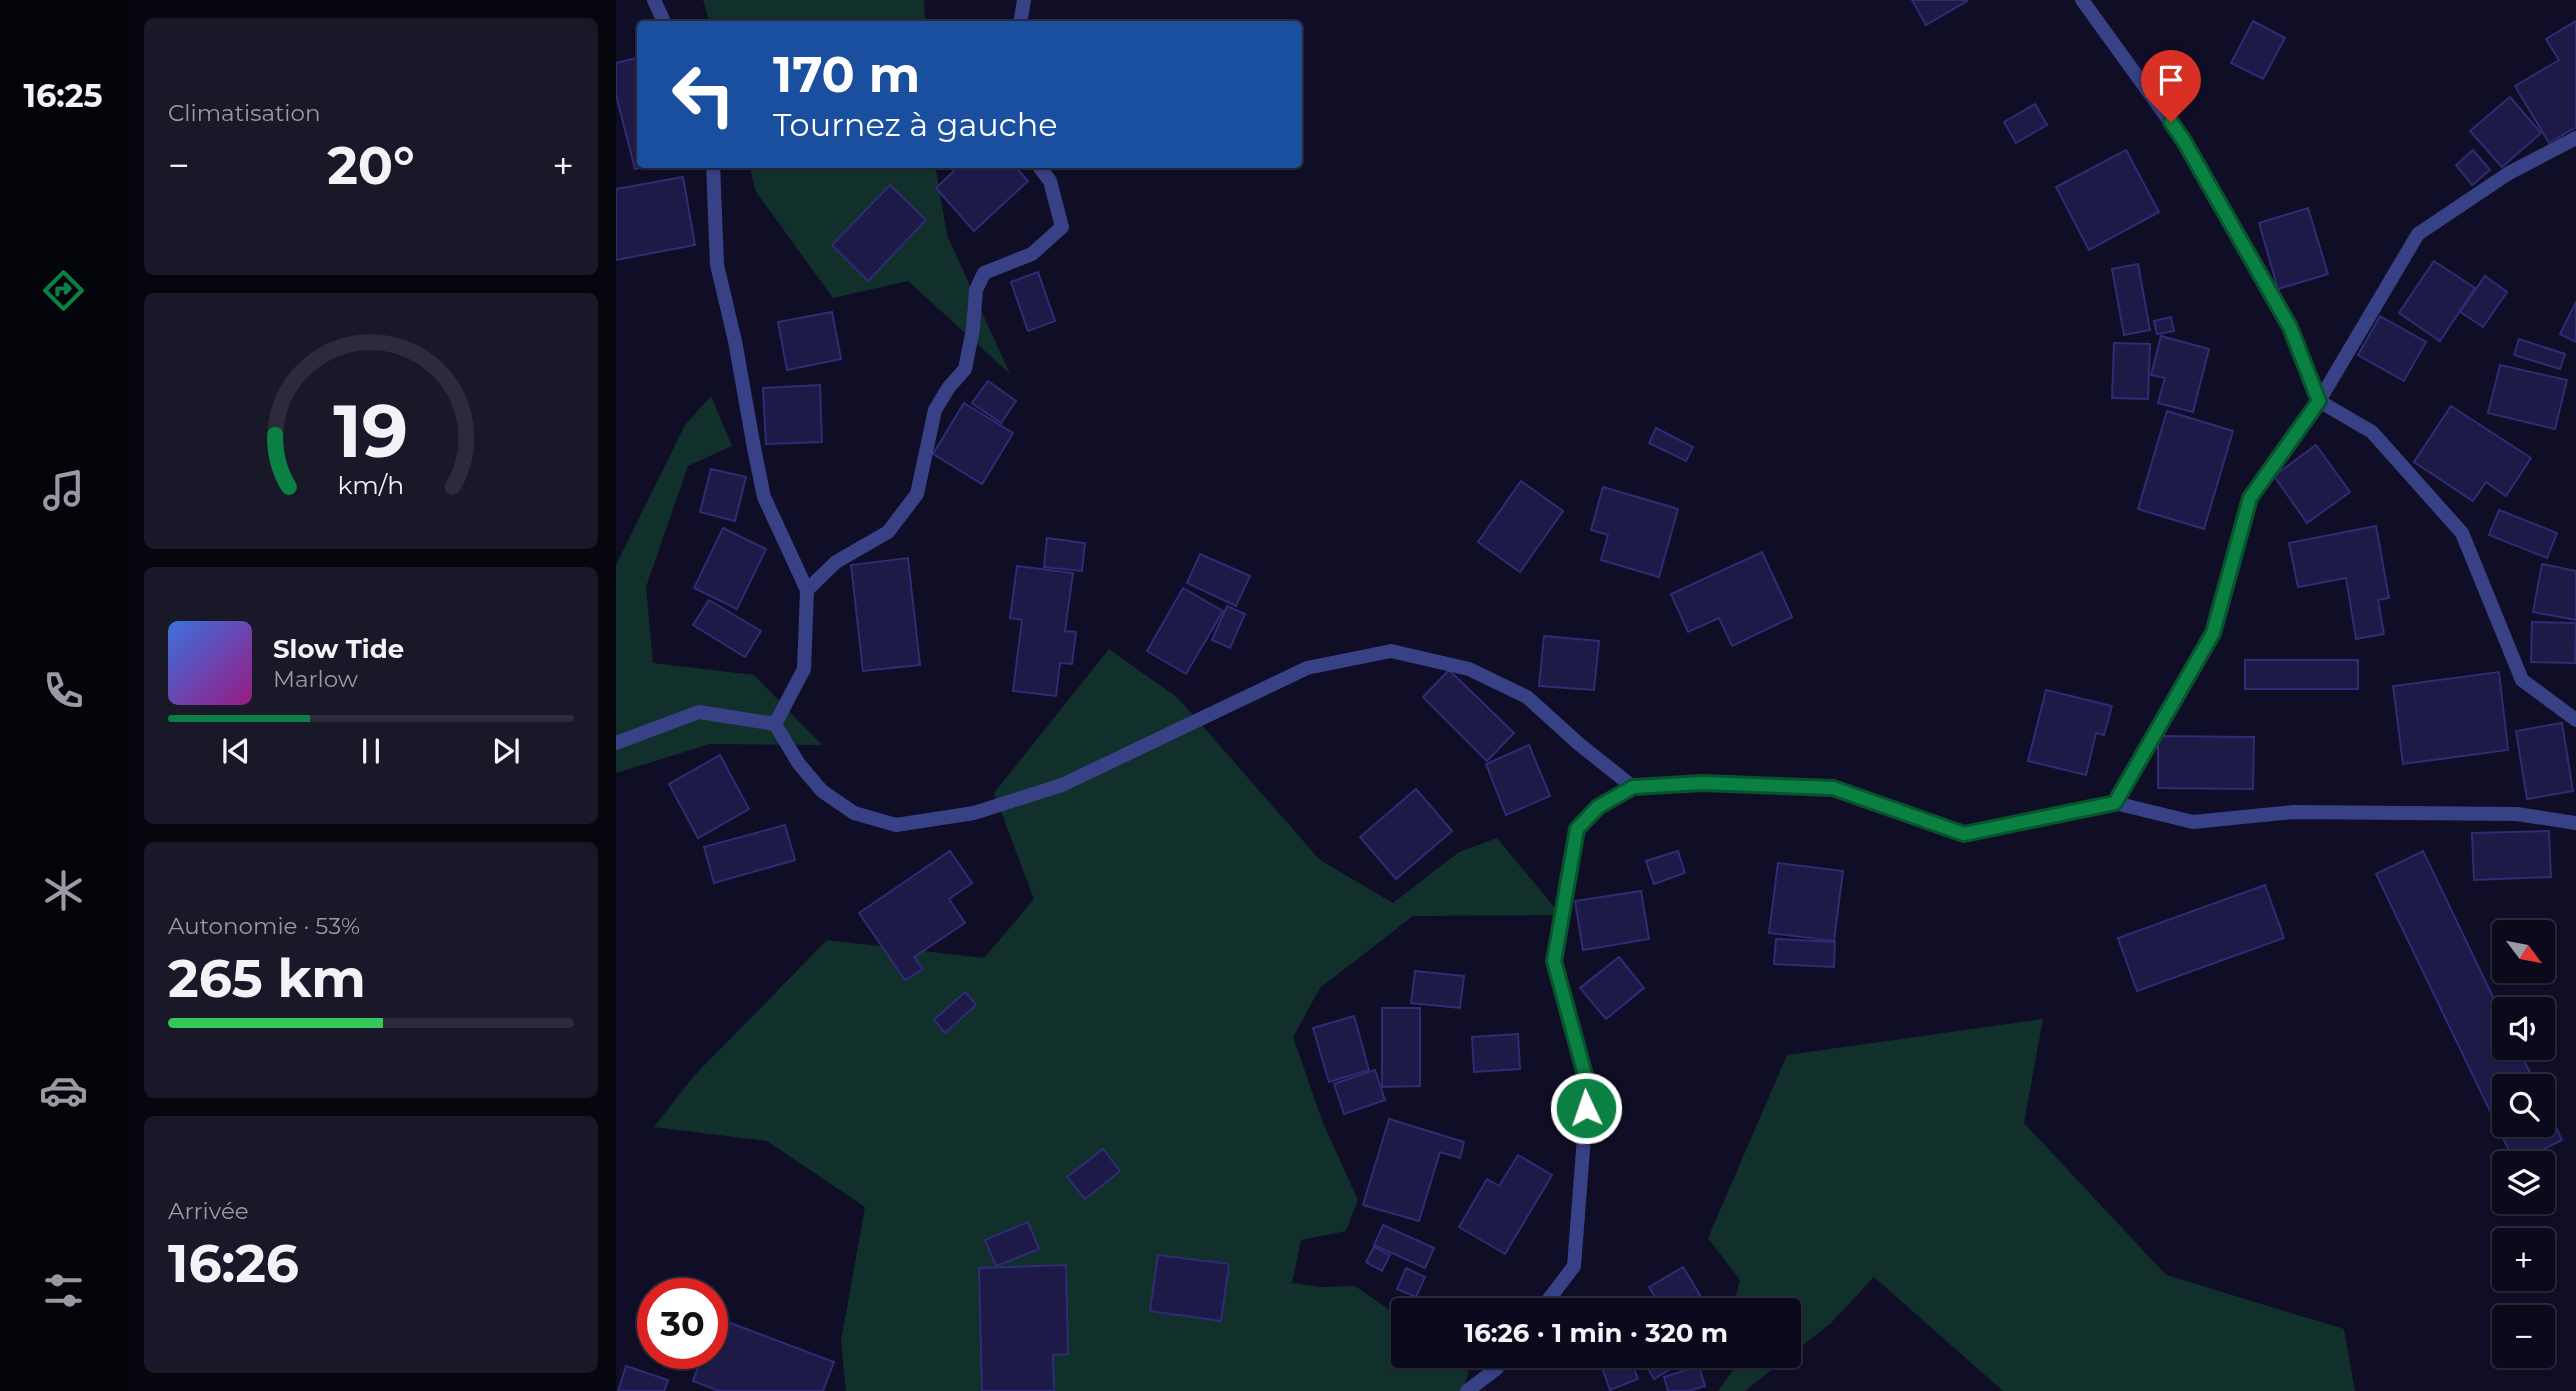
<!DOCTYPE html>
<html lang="fr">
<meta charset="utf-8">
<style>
body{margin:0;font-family:Montserrat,sans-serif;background:#191829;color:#f1f3f6;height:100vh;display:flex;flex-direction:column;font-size:26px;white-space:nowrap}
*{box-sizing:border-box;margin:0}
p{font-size:23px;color:#9a9aa3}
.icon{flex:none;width:38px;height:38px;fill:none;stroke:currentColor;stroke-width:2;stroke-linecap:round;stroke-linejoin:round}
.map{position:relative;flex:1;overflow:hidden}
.side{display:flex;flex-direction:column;gap:18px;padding:18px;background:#06060f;width:490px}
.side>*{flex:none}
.hud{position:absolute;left:21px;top:21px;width:665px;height:147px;border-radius:7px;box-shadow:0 2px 5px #0004,0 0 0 2px #2b2b3b;background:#1a4fa0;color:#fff;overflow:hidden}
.needle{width:46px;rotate:122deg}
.tools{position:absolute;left:1876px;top:920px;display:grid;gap:14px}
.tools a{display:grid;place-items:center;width:63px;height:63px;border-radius:7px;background:#0b0a1c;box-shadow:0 2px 5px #0004,0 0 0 2px #2b2b3b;font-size:35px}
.speed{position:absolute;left:21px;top:1278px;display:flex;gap:14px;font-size:35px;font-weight:700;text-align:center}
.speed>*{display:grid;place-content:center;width:91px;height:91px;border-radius:50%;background:#0b0a1c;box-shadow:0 2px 5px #0004,0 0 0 2px #2b2b3b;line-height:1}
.speed .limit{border:10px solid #d22;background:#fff;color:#111}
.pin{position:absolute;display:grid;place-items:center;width:60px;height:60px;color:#fff;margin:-72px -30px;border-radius:50% 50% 50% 0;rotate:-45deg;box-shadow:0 0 7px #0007}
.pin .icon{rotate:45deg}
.me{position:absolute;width:77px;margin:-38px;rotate:357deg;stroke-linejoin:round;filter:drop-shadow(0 0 5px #0008)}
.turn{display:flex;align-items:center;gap:24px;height:147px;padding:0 21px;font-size:32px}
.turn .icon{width:91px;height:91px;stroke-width:2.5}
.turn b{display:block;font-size:49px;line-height:60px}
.big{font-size:52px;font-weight:700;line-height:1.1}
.side .widget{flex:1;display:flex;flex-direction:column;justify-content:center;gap:10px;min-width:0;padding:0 24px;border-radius:10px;background:#191829}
.side .dial{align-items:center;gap:0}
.dial svg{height:182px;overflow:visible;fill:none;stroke:#2b2b3b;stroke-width:7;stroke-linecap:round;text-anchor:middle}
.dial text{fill:#f1f3f6;stroke:none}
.song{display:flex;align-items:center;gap:21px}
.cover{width:84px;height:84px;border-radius:10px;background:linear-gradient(135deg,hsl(220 70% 55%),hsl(310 70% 35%))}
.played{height:7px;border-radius:4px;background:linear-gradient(90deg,#0b8043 35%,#2b2b3b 35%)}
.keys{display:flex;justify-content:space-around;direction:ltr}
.heat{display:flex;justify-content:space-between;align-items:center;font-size:38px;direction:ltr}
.charge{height:10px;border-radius:5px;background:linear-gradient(90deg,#34c759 53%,#2b2b3b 0)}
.trip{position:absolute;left:775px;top:1298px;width:410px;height:70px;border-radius:7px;background:#0b0a1c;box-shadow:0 2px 5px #0004,0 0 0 2px #2b2b3b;font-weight:700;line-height:70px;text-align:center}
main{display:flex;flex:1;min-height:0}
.tabs{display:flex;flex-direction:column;width:126px;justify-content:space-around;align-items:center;background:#04040b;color:#9a9aa3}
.tabs .icon{width:49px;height:49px}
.tabs .selected{color:#0b8043}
.tabs b{font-size:32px;color:#f1f3f6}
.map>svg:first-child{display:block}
</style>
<main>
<nav class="tabs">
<b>16:25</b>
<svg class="icon selected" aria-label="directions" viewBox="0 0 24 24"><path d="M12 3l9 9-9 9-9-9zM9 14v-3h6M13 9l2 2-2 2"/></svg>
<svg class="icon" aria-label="music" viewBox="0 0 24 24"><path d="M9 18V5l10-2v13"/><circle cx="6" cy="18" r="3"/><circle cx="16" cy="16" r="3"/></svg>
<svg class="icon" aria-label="phone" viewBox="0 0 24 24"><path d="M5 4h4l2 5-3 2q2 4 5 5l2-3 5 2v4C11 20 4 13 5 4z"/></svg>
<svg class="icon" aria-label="climate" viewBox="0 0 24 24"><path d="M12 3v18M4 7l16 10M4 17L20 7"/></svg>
<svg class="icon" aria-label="car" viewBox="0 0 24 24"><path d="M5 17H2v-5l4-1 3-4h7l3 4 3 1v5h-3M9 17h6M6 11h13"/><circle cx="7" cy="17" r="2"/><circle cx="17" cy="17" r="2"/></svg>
<svg class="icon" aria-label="filters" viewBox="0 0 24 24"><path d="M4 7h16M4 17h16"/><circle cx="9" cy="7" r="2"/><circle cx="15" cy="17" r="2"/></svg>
</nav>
<section class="side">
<div class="widget"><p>Climatisation</p>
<div class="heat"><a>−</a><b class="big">20°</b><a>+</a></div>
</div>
<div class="widget dial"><svg viewBox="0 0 100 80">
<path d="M14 69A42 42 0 1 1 86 69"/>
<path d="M14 69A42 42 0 0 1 8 46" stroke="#0b8043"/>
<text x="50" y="56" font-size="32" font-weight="700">19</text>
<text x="50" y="72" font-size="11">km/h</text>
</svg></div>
<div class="widget">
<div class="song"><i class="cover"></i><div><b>Slow Tide</b><p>Marlow</p></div></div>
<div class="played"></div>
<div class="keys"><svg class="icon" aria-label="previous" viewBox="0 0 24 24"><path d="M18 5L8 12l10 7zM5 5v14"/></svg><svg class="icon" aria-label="pause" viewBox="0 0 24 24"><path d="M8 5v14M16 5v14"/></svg><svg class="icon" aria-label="next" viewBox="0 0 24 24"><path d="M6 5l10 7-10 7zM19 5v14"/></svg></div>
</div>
<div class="widget"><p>Autonomie · 53%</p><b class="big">265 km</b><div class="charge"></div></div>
<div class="widget"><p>Arrivée</p><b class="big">16:26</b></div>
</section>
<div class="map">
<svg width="1960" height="1391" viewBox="0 0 1960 1391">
<rect width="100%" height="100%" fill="#0f0e26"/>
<g fill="#11302b">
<path d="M87 0H308L309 24H94Z"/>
<path d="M133 165H319L331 235 394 374 292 281 217 298 140 192Z"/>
<path d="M95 396 116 446 72 466 30 587 37 663 138 675 206 745 94 744 0 773V565L69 425Z"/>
<path d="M493 649 562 698 704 860 777 903 843 852 881 838 945 915 797 916 704 988 677 1037 707 1123 742 1200 730 1231 685 1240 676 1283 705 1287 739 1286 787 1319 788 1356H857L847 1391H230L225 1341 249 1207 151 1141 38 1127 77 1077 211 940 368 958 418 899 378 793Z"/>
<path d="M1427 1019 1408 1123 1550 1275 1728 1329 1739 1391H1387L1258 1277 1215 1323 1129 1391H1102L1123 1362 1121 1356H1172V1311H1116L1124 1280 1092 1238 1171 1055Z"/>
</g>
<g fill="#1d1a48" stroke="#2f2b74" stroke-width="2">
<path d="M1296 0H1350L1351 1 1310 25Z"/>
<path d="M1637 21 1669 38 1647 79 1615 63Z"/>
<path d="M1960 21V127L1933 143 1899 86 1943 60 1930 39Z"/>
<path d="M24 57V164H36L19 169 0 95V63Z"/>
<path d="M1894 97 1925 133 1886 167 1854 131Z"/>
<path d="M1419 104 1431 125 1400 143 1388 122Z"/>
<path d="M1510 150 1543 212 1473 250 1440 187Z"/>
<path d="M1857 150 1874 170 1856 185 1840 165Z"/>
<path d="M332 164H397L412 181 358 231 320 188 338 171Z"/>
<path d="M67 177 79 245 0 260V189Z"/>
<path d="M274 185 310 220 252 281 216 245Z"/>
<path d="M1692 208 1712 274 1662 289 1643 223Z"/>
<path d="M1818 261 1859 288 1824 341 1783 313Z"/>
<path d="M1522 264 1534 330 1508 335 1496 269Z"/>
<path d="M422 272 439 321 412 331 395 282Z"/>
<path d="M1869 276 1891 292 1867 327 1844 312Z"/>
<path d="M1960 302V342L1944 334Z"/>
<path d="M216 312 225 359 171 370 162 322Z"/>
<path d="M1764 316 1810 342 1788 381 1742 355Z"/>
<path d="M1555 317 1558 331 1541 334 1538 321Z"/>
<path d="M1545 336 1593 349 1577 412 1542 403 1549 378 1535 375Z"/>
<path d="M1903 339 1949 354 1944 369 1898 355Z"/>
<path d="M1498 343 1534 344 1532 399 1496 398Z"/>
<path d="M1884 365 1951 380 1939 429 1872 413Z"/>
<path d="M372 381 400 401 385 423 356 403Z"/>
<path d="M204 385 206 442 150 444 147 388Z"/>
<path d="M348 403 397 433 366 484 317 454Z"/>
<path d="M1835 406 1915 458 1890 496 1870 482 1857 501 1798 462Z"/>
<path d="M1551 411 1617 431 1588 529 1522 509Z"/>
<path d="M1040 428 1077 447 1070 461 1033 443Z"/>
<path d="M1700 445 1734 492 1691 523 1658 476Z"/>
<path d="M95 469 130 477 119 521 84 512Z"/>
<path d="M905 481 947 511 904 572 862 542Z"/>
<path d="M987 487 1062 509 1043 577 985 560 992 535 975 530Z"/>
<path d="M1883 510 1941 533 1931 558 1873 535Z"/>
<path d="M1760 526 1773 598 1762 600 1768 634 1740 639 1730 578 1682 587 1673 543Z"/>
<path d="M107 528 150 549 121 609 78 588Z"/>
<path d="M431 538 469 543 466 571 428 567Z"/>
<path d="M1146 552 1176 617 1116 646 1103 618 1072 632 1055 594Z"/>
<path d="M584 554 634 576 620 606 571 583Z"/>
<path d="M292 558 304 665 247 671 235 565Z"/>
<path d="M1926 564 1960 571V620L1917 612Z"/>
<path d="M401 566 457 573 449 631 460 632 456 664 444 663 440 696 397 691 406 620 394 618Z"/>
<path d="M567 588 607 611 570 674 531 651Z"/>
<path d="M93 600 145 631 129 657 77 625Z"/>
<path d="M611 606 629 614 614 648 596 640Z"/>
<path d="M1916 622 1960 623 1959 663 1915 662Z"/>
<path d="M928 636 983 641 978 690 923 686Z"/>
<rect x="1629" y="660" width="113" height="29"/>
<path d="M833 670 898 733 871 761 807 697Z"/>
<path d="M1883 672 1892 750 1787 764 1777 686Z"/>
<path d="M1430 690 1496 706 1488 735 1480 733 1470 775 1412 761Z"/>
<path d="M1946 723 1957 791 1911 799 1900 731Z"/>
<path d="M1542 736 1638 737 1637 789 1542 788Z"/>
<path d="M913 745 934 796 890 815 870 764Z"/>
<path d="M104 755 133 809 82 838 53 784Z"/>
<path d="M800 789 836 831 780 879 744 837Z"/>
<path d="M169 825 179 860 98 883 88 847Z"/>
<path d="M1933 831 1935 877 1858 880 1856 833Z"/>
<path d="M334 851 356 883 333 899 349 923 298 957 307 969 289 980 243 913Z"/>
<path d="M1062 851 1069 873 1038 884 1030 861Z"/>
<path d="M1807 851 1888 1020V1048H1902L1921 1087H1888V1125H1927V1100L1946 1140 1899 1163 1760 874Z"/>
<path d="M1162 863 1227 871 1218 941 1153 933Z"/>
<path d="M1649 885 1668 938 1521 991 1502 938Z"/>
<path d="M1025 891 1033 939 967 950 959 901Z"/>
<path d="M1160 939 1219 942 1218 967 1158 964Z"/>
<path d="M1003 957 1028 988 990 1019 964 988Z"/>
<path d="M799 971 848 976 844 1008 795 1003Z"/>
<path d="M349 992 360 1005 329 1033 318 1020Z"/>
<path d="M766 1008H804V1086L766 1087Z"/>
<path d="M738 1016 753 1070 713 1082 697 1028Z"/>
<path d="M902 1034 904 1069 858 1072 856 1037Z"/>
<path d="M759 1070 769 1100 728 1114 718 1084Z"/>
<path d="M773 1119 848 1142 844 1158 824 1152 803 1221 747 1205Z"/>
<path d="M487 1149 504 1171 469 1199 451 1177Z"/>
<path d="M902 1155 936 1175 889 1254 843 1227 871 1179 883 1186Z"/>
<path d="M412 1222 423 1249 380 1266 369 1240Z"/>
<path d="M767 1225 818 1248 809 1268 758 1245Z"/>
<path d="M758 1247 774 1255 766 1271 750 1262Z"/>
<path d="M542 1255 613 1264 605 1321 534 1311Z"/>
<path d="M450 1265 452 1354 437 1355 438 1391H366L363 1268Z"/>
<path d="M1067 1267 1084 1295 1062 1308 1064 1311H1038L1045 1307 1033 1287Z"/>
<path d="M790 1268 809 1277 800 1297 781 1289Z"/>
<path d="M992 1303 996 1311H971Z"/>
<path d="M101 1318 218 1362 207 1391H103L77 1381 87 1353H96V1329Z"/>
<path d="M982 1356H1013L1022 1379 994 1390Z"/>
<path d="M1025 1356H1076L1038 1379Z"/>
<path d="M10 1366 52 1380 48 1391H2Z"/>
<path d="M1083 1366 1089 1386 1072 1391H1052L1048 1377Z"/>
</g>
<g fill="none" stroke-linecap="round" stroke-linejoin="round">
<g stroke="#384086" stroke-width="14">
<path d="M38 0 49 24"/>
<path d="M1466 0 1568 141 1674 327 1703 401 1756 432 1846 533 1906 680 1960 720"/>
<path d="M404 24 408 0"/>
<path d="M97 164 101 265 119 341 138 448 148 497 191 590 188 669 159 724"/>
<path d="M191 590 220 562 272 532 301 494 319 410 333 387 349 369 357 329 360 290 368 273 416 254 446 227 434 181 421 164"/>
<path d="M0 743 83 712 159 724 183 764 206 791 238 813 280 825 358 813 446 785 691 668 775 651 853 669 911 697 963 744 1017 787 1087 783 1217 787 1348 834 1499 803 1577 822 1677 812 1901 814 1960 823"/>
<path d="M1499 803 1597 633 1634 498 1703 401 1802 234 1893 173 1960 138"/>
<path d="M924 1311 958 1266 972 1086 938 961 961 829 982 807 1017 787"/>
<path d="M851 1391 880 1369 890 1356"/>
</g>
</g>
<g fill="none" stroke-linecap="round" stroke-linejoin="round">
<defs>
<path id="route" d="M970 1108 972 1086 938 961 961 829 982 807 1017 787 1087 783 1217 788 1348 834 1499 803 1597 633 1634 498 1703 401 1674 327 1568 141 1555 122"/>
</defs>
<use href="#route" stroke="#07532c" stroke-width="18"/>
<use href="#route" stroke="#0b8043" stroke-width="12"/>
</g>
</svg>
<div class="tools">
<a><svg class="needle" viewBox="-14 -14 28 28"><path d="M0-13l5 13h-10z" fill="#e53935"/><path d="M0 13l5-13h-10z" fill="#9a9aa3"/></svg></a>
<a><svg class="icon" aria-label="sound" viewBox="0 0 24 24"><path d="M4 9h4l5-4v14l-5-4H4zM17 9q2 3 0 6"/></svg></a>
<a><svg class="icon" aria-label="search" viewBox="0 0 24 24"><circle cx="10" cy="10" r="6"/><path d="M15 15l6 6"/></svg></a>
<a><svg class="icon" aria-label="layers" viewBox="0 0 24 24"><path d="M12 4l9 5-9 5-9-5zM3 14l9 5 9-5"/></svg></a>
<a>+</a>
<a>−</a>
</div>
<div class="speed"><div class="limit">30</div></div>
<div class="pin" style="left:1555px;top:122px;background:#d93025"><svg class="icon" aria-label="arrive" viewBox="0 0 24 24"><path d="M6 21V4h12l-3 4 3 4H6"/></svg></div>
<svg class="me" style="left:970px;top:1108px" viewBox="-20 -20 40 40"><circle r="17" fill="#0b8043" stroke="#fff" stroke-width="3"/><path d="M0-11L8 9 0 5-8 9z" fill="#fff"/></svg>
<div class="trip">16:26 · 1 min · 320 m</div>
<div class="hud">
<div class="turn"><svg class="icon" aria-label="left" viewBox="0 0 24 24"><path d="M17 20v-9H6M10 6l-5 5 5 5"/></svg><div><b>170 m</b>Tournez à gauche</div></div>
</div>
</div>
</main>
